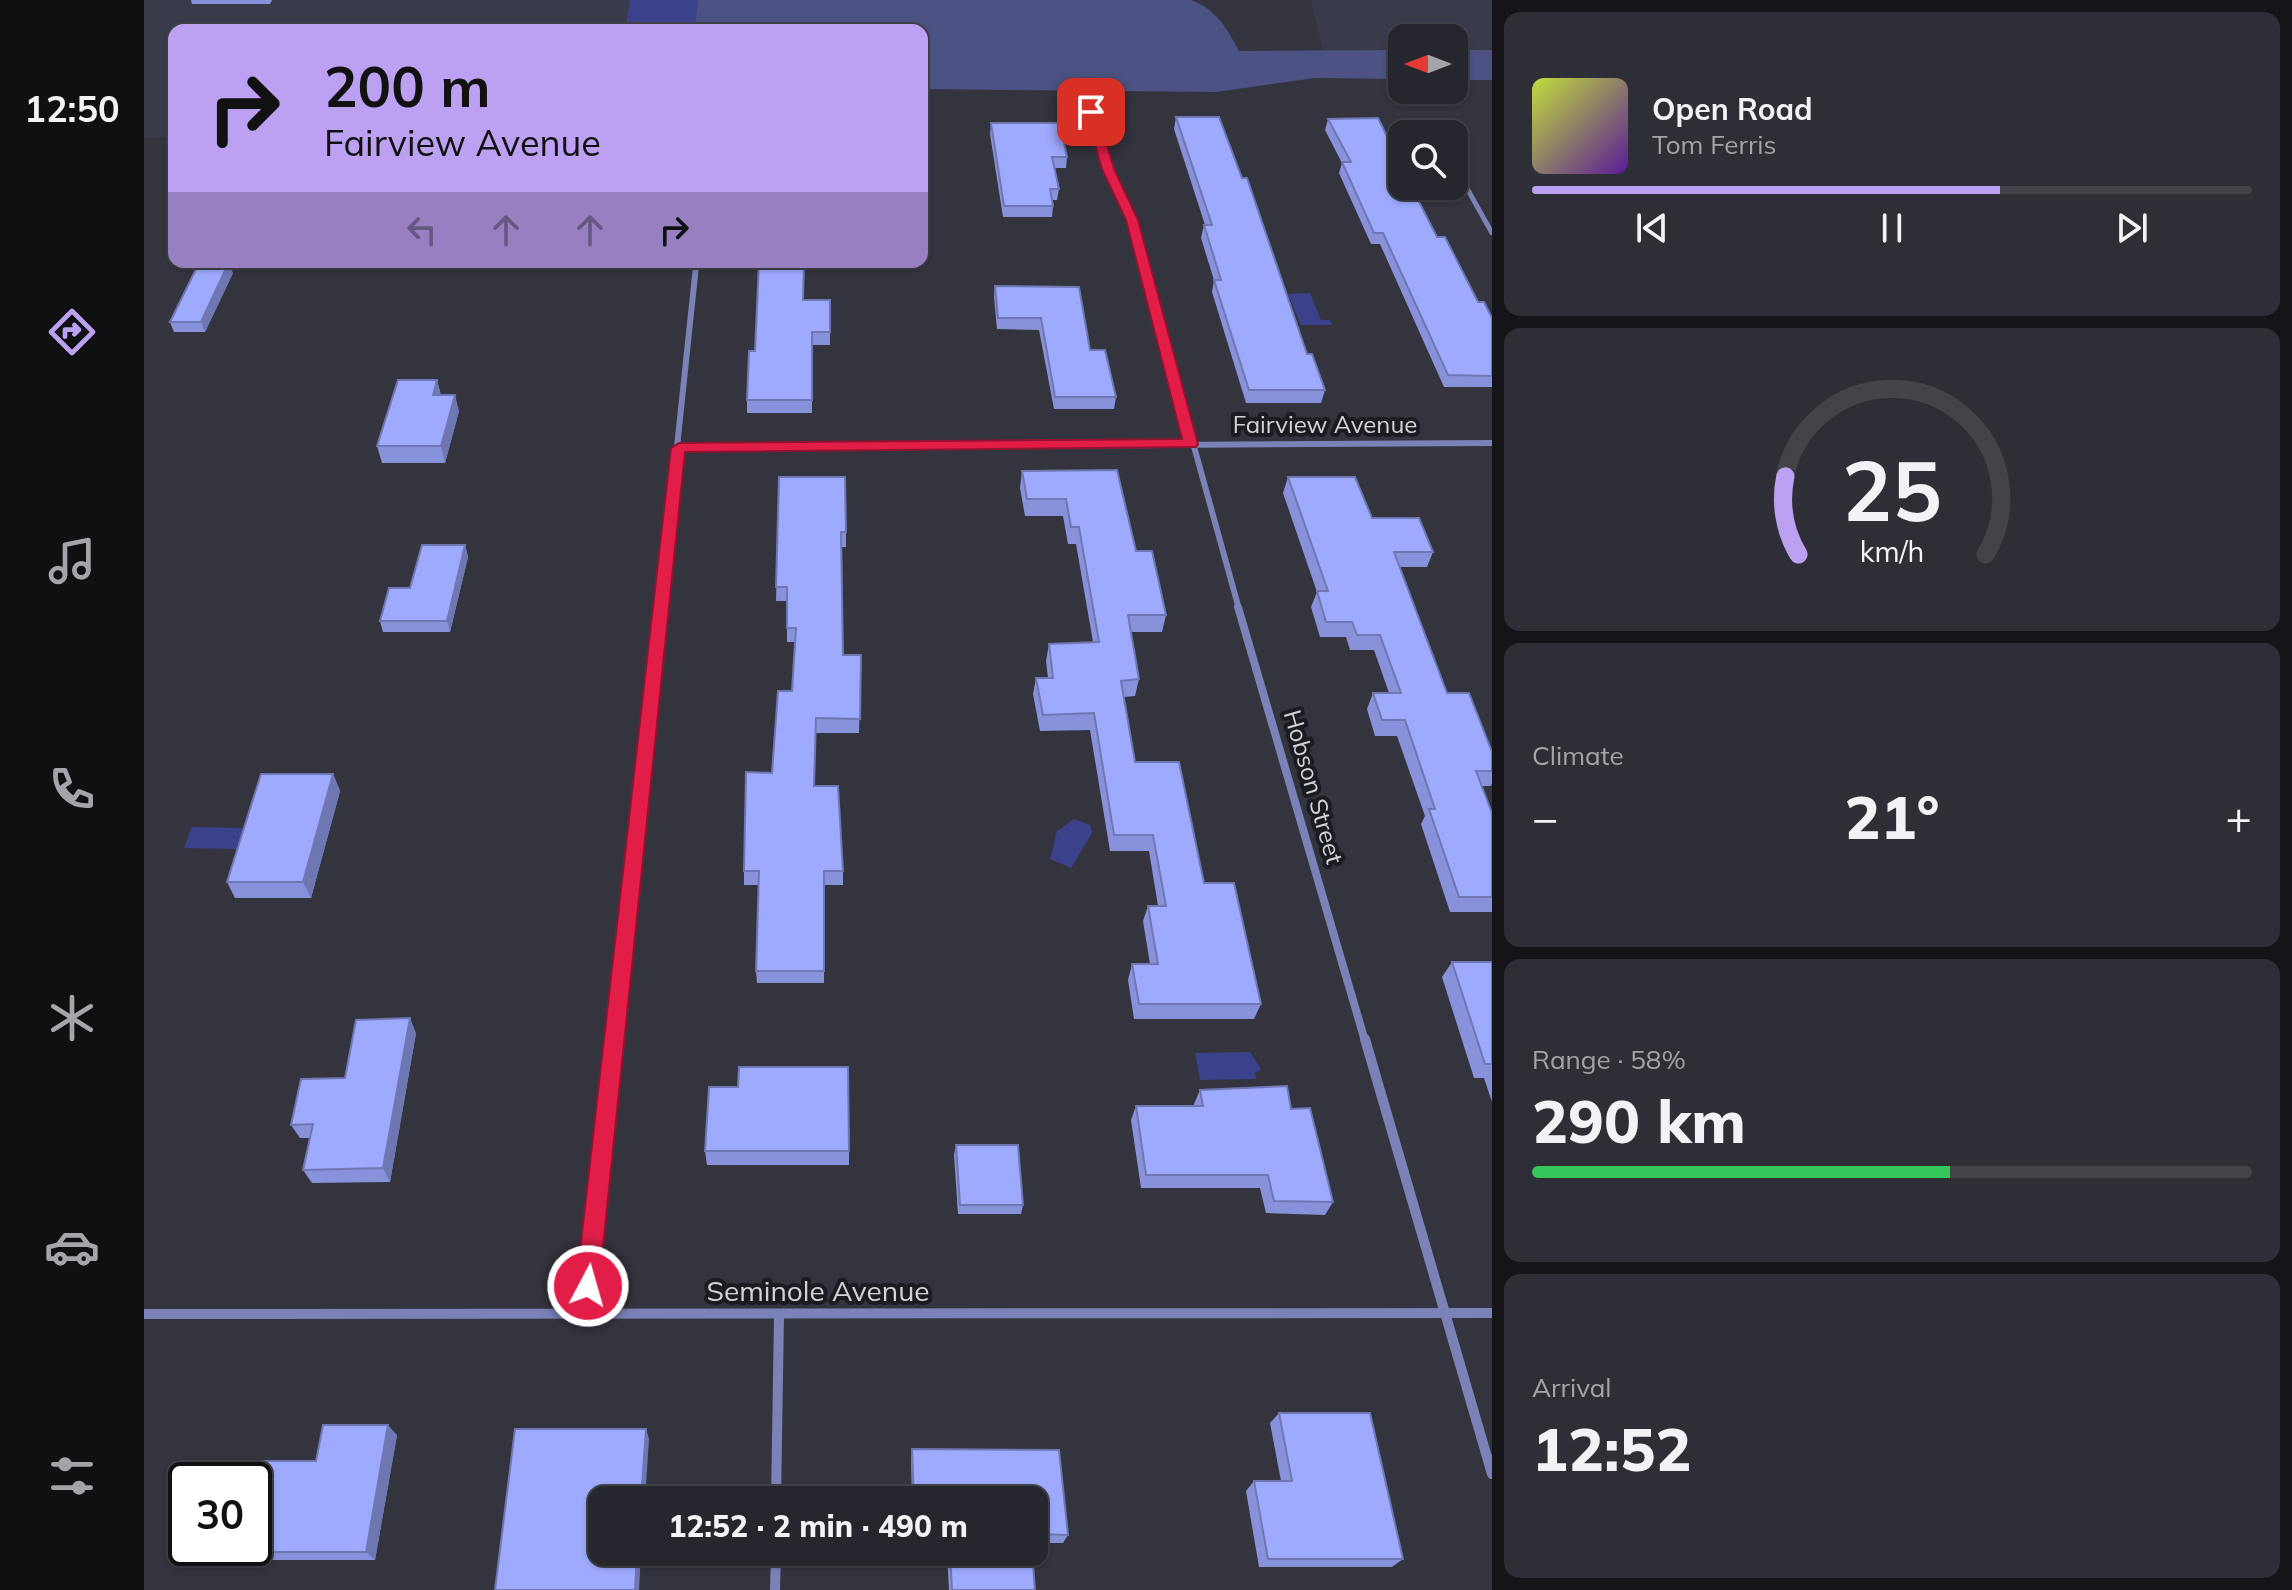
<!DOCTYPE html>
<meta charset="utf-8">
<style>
body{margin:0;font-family:Mulish,sans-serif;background:#2e2f36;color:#f1f3f6;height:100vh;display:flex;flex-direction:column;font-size:30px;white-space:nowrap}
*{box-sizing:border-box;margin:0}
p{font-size:26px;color:#a4a5aa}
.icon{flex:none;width:44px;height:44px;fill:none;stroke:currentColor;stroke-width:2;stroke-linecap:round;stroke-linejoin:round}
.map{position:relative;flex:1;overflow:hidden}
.details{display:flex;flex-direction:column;gap:12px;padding:12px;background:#151519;width:800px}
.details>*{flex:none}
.banner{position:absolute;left:24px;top:24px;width:760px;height:244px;border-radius:16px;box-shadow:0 2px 6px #0004,0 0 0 2px #42444a;background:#bca0f2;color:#111;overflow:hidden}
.needle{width:52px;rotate:270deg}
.controls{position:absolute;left:1244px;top:24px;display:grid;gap:16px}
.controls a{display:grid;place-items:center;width:80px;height:80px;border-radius:16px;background:#26272e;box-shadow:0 2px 6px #0004,0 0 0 2px #42444a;font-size:40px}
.speed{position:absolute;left:24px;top:1462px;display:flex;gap:16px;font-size:40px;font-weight:700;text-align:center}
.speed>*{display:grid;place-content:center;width:104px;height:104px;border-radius:50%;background:#26272e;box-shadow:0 2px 6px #0004,0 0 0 2px #42444a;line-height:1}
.speed .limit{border:4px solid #111;border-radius:12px;background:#fff;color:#111}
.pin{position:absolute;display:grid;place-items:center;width:68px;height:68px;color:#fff;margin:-34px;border-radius:16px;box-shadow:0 4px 12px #0006}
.me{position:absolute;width:88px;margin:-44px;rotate:6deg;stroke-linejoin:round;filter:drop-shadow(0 0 6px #0008)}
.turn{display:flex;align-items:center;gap:28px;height:168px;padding:0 24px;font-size:36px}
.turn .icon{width:104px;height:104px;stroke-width:2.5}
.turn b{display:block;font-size:56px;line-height:68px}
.lanes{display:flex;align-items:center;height:76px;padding:0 24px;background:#0003;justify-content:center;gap:40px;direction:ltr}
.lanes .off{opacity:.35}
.big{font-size:60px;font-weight:800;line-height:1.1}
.details .tile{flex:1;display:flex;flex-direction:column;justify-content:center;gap:12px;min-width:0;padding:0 28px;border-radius:16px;background:#2e2f36}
.details .dial{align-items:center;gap:0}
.dial svg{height:208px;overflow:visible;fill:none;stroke:#42444a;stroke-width:7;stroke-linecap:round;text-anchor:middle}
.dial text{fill:#f1f3f6;stroke:none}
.song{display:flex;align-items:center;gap:24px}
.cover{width:96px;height:96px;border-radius:12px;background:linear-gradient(135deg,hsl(70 70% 55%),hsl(270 70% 35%))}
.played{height:8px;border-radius:4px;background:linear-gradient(90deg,#bca0f2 65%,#42444a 65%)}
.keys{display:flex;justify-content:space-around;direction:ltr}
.heat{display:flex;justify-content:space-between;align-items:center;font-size:44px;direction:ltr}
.charge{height:12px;border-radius:6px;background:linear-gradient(90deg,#34c759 58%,#42444a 0)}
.trip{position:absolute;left:444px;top:1486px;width:460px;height:80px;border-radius:16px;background:#26272e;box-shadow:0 2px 6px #0004,0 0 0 2px #42444a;font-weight:800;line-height:80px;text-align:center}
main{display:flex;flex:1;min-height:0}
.tab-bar{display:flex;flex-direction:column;width:144px;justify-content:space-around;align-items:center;background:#0f1012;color:#a4a5aa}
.tab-bar .icon{width:56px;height:56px}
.tab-bar .current{color:#bca0f2}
.tab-bar b{font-size:36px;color:#f1f3f6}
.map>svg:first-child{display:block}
</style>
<main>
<nav class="tab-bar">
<b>12:50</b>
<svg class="icon current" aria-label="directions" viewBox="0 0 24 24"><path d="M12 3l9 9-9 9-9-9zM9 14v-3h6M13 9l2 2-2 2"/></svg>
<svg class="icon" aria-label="music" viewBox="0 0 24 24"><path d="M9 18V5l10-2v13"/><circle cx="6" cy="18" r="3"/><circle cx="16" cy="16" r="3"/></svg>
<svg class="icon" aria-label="phone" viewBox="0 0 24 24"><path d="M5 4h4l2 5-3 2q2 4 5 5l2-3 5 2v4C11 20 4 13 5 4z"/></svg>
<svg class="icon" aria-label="climate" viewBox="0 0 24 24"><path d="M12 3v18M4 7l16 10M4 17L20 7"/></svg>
<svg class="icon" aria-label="car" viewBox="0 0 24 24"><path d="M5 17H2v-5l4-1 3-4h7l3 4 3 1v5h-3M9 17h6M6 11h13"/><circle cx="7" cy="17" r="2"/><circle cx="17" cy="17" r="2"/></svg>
<svg class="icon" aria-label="filters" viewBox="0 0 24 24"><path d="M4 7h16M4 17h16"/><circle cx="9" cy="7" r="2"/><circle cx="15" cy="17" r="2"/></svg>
</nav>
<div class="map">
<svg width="1348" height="1590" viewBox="0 0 1348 1590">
<rect width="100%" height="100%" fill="#33343e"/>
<g fill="#393b4b">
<path d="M0 0H486L481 30H30V137L0 138Z"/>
<path d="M1167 0H1348V50H1310V38H1258V50L1179 51Z"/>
</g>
<g fill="#4c5384">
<path d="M554 0H1047C1073 10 1082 27 1095 51L1258 50V79L1171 78 1072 92 778 89V30H550Z"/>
<rect x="1310" y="50" width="38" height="30"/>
</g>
<g fill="#3c418b">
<path d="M486 0H554L550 30H481Z"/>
<path d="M1166 293 1177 320H1186L1188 325H1157L1144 294Z"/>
<path d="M930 819 946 825 948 833 927 868 906 859 913 831Z"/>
<path d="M48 827 100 828 93 849 40 848Z"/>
<path d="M1106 1052 1117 1069 1111 1073 1112 1079 1056 1080 1051 1053Z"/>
</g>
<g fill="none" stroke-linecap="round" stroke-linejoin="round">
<g stroke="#7a82b8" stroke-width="5">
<path d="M947 112C963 165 987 215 1001 268"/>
<path d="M1310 165 1348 233"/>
<path d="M551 268 552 262"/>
</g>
<g stroke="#7a82b8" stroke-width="6">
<path d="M1000 266 1095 609"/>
<path d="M535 448 1348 443"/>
<path d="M516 609 552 266"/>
</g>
<g stroke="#7a82b8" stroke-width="8">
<path d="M1094 607 1221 1041"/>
<path d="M470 1041 516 607"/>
</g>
<g stroke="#7a82b8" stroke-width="10">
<path d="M1221 1039 1348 1474"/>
<path d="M0 1314 1348 1313"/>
<path d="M441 1316 470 1039"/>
<path d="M632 1500 635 1316"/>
<path d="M631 1590 632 1552"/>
</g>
</g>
<g fill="#8892da">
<path d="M47 0H128L126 4H48Z"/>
<path d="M1032 117 1163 354 1181 390 1177 403H1102L1068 292 1070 280 1057 238 1060 225H1061L1030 129Z"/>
<path d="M1184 119 1293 237 1334 302 1348 318V387H1300L1236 244H1227L1195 173 1198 163 1181 130Z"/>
<path d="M847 123 923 157 922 168H911L915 189 913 200H908L909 206 908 217H859L846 134Z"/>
<path d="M89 273 61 332H30L26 322Z"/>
<path d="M851 286 946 350 972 397 970 409H910L895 330 853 329 850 297Z"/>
<path d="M659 300H686V345H668V413H603V400L611 351Z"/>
<path d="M293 380 297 395 315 411 301 463H238L233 446Z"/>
<path d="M973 470 992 551 1022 615 1018 632H987L995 679 991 696 980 697 991 762 1060 883 1117 1004 1110 1019H990L984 980 988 964H1006L999 921 1004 906H1014L1005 851H966L946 730 896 731 889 694 892 678H904L902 661 905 644 949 642 932 544H924L919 516H881L876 488 878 471Z"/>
<path d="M635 477 702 532V547H698L699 655H717L715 733H672L670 786 699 871V885H680V983H613L612 971 615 885H600V871L628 773 648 691 651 642H643V601H632Z"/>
<path d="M1144 477 1228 518 1289 552 1283 567H1256L1303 693 1348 752V783L1347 786H1338L1348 813V912H1306L1277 824 1281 816 1253 736H1231L1223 709 1229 693H1245L1230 650H1206L1202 637H1176L1167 607 1173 592 1139 493Z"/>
<path d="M321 545 324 557 306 632H239L236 621 266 588Z"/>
<path d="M189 774 196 791 167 898H91L83 882Z"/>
<path d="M1308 962H1348V1102L1340 1078H1330L1298 977Z"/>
<path d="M272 1033 246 1182 168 1183 159 1170 166 1138H156L147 1125 201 1078Z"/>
<path d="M594 1087 705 1151V1165H563L561 1151Z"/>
<path d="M1056 1090 1147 1109 1189 1202 1181 1215 1122 1213 1116 1188H997L987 1120 992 1106H1050V1104Z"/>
<path d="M812 1145 879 1205 877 1214H814L810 1155Z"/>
<path d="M1135 1413 1259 1559 1248 1567H1115L1102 1491 1110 1481H1137L1126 1423Z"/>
<path d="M253 1435 231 1560H101L90 1552 172 1461Z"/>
<path d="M768 1449 915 1450 924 1535 919 1543H890V1500H768L767 1459Z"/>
<path d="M803 1552H888L891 1590H805Z"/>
</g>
<g fill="#6f77b2">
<path d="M85 262 89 273 61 332 57 322Z"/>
<path d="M293 380 297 397 289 395Z"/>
<path d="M311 395 315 411 301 463 297 446Z"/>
<path d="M321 545 324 557 306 632 303 621Z"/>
<path d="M189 774 196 791 167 898 159 882Z"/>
<path d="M266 1018 272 1033 246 1182 239 1168Z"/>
<path d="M244 1425 253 1435 231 1560 222 1552Z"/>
<path d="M502 1429 505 1439 501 1500H497Z"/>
<path d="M493 1552H497L495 1590H491Z"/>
</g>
<g fill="#9eaafe" stroke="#6f77b2" stroke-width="2">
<path d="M1032 117H1075L1098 178H1103L1163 354H1168L1181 390H1105L1070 280H1077L1060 225H1068Z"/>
<path d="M1234 118 1258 167V186H1267L1293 237H1301L1334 302H1340L1348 318V376L1304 375 1239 233H1230L1198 162H1207L1184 119Z"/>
<path d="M847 123H916L923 157H908L915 189H906L909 206H860Z"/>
<path d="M85 262 57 322H26L55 263Z"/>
<path d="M615 262H660L659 300H686V332H668V400H603L605 351H611Z"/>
<path d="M851 286 935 287 946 350H961L972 397H911L897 318H854Z"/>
<path d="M254 380H293L289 395H311L297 446H233Z"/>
<path d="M973 470 992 551H1008L1022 615H984L995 679 977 681 991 762H1035L1060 883H1090L1117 1004H995L988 964H1014L1004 906H1022L1009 835H970L950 713 899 715 892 678H909L905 644 955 642 935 527H927L922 499H883L878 471Z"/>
<path d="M635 477H701L702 532H697L699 655H717L716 719 672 718 670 786H694L699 871H680V971H612L615 871H600L602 772 628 773 634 691H648L652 628H643V587H632Z"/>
<path d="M1144 477H1211L1228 518H1275L1289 552H1250L1303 693H1325L1348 752V771H1332L1348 813V897H1315L1285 809H1291L1261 720H1238L1229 693H1257L1236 635H1213L1208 622H1182L1173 591H1184Z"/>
<path d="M278 545H321L303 621H236L245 588H266Z"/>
<path d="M117 774H189L159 882H83Z"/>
<path d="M1308 962H1348V1064H1341Z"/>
<path d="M266 1018 239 1168 159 1170 169 1124 147 1125 157 1079 201 1078 212 1020Z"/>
<path d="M595 1067H704L705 1151H561L565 1087H594Z"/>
<path d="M1143 1086 1147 1109 1166 1108 1189 1202 1130 1201 1124 1175H1002L992 1106H1059L1056 1090Z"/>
<path d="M812 1145H874L879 1205H816Z"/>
<path d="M1135 1413H1226L1259 1559H1124L1110 1481H1148Z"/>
<path d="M179 1425H244L222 1552H90L91 1548H110V1480H106L111 1461H172Z"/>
<path d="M371 1429H502L497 1500H458V1552H493L491 1590H351Z"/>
<path d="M768 1449 915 1450 924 1535 890 1534V1500H770Z"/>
<path d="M806 1552H888L891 1590H808Z"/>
</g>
<path fill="#e11d48" stroke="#92132f" stroke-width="2" d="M947 109 953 112 970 169 994 220 1054 444 1052 447 541 452 455 1286 452 1295 444 1298 436 1295 432 1286 527 448 535 443 1038 439 982 220 958 169 942 112Z"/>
<g text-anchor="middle" stroke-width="8" stroke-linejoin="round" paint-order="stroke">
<g font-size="24" fill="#d2d3d9" stroke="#1b1c21">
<text x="1181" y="433">Fairview Avenue</text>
<text transform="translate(1169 787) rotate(74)" y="8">Hobson Street</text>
</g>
<g font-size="28" fill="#d2d3d9" stroke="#1b1c21">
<text x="674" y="1301">Seminole Avenue</text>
</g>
</g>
</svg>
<div class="controls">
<a><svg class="needle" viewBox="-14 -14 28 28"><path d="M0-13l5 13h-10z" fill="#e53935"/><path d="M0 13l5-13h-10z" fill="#a4a5aa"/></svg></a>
<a><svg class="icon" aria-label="search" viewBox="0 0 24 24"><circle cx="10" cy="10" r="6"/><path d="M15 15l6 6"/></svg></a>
</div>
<div class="speed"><div class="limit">30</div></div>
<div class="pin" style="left:947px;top:112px;background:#d93025"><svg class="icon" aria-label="arrive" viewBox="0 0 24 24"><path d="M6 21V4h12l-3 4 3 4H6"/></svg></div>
<svg class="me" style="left:444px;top:1286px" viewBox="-20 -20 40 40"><circle r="17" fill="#e11d48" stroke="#fff" stroke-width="3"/><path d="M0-11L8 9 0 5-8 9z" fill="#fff"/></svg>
<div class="trip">12:52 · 2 min · 490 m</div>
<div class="banner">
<div class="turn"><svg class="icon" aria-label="right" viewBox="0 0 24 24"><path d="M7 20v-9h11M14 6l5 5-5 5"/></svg><div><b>200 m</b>Fairview Avenue</div></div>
<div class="lanes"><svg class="icon off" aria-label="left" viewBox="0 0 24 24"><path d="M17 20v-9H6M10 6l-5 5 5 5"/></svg><svg class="icon off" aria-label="ahead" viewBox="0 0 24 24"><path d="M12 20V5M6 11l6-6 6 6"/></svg><svg class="icon off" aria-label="ahead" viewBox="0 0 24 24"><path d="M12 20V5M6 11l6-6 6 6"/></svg><svg class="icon" aria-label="right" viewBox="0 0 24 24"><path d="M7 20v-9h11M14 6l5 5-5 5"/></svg></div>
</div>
</div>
<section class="details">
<div class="tile">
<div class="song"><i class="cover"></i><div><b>Open Road</b><p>Tom Ferris</p></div></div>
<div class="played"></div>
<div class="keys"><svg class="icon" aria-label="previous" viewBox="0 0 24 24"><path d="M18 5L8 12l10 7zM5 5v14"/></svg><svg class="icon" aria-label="pause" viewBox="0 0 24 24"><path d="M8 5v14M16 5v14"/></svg><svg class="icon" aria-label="next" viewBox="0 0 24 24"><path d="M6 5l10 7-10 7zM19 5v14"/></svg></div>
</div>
<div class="tile dial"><svg viewBox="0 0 100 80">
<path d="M14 69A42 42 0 1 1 86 69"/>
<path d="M14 69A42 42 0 0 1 9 39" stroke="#bca0f2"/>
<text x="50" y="56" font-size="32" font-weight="700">25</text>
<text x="50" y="72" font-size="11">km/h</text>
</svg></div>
<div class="tile"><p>Climate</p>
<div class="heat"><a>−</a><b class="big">21°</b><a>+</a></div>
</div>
<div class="tile"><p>Range · 58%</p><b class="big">290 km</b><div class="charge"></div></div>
<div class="tile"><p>Arrival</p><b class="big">12:52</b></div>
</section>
</main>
